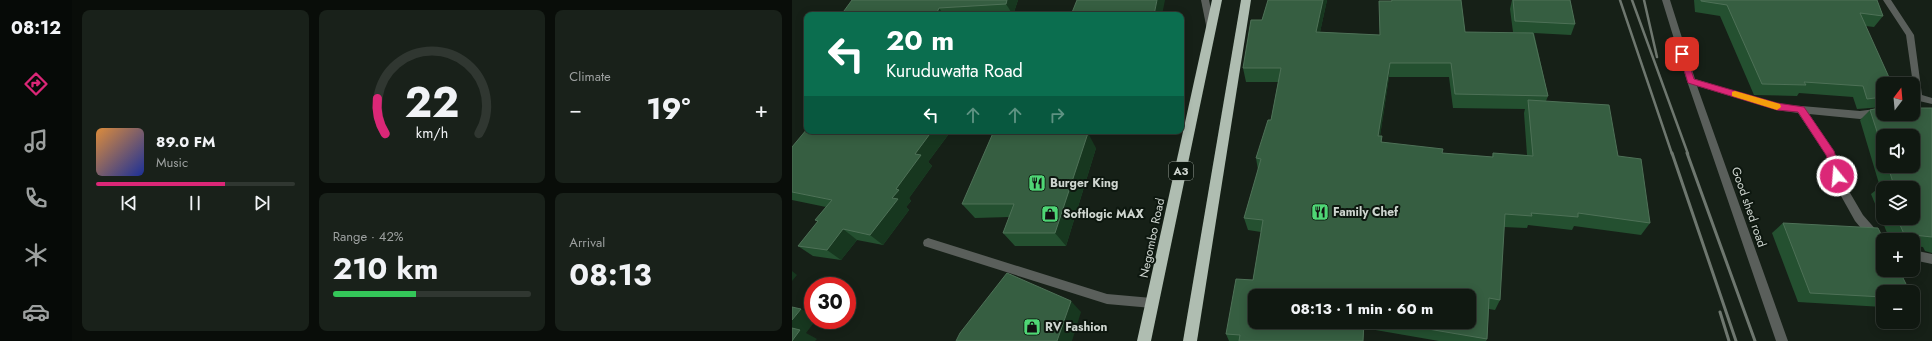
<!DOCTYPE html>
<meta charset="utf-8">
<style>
body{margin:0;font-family:Jost,sans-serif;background:#19211a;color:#f1f3f6;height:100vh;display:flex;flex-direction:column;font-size:15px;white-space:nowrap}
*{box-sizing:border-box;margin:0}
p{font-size:13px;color:#9ca09f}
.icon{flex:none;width:22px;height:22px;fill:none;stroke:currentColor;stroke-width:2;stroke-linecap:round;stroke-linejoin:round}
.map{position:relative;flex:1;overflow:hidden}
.panel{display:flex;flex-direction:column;gap:10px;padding:10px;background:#090d09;width:720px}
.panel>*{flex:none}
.top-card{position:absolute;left:12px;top:12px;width:380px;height:122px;border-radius:8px;box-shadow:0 2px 10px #0003,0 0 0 1px #303731;background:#0b6e4f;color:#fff;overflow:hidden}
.needle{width:26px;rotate:16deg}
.buttons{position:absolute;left:1084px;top:77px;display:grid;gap:8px}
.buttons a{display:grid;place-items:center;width:44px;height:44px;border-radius:8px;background:#101811;box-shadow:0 2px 10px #0003,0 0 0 1px #303731;font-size:20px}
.speed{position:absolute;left:12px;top:277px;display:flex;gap:8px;font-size:20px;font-weight:700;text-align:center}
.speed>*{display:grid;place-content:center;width:52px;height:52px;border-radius:50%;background:#101811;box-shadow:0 2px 10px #0003,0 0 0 1px #303731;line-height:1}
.speed .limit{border:6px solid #d22;background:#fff;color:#111}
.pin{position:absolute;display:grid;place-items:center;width:34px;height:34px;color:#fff;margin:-17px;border-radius:8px;box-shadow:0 2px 6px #0006}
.me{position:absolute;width:44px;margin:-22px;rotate:343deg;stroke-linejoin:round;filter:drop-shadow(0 0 3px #0008)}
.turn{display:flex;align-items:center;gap:14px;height:84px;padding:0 16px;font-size:18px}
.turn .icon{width:52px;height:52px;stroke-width:2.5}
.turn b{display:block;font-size:28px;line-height:34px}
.lanes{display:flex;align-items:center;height:38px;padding:0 16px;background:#0003;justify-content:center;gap:20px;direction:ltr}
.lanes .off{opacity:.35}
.big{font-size:30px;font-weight:700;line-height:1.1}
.panel .widget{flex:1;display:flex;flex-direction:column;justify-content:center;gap:6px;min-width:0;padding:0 14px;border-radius:8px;background:#19211a}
.panel .dial{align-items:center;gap:0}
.dial svg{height:104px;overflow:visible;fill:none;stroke:#303731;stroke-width:7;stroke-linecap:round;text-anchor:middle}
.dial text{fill:#f1f3f6;stroke:none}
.song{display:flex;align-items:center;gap:12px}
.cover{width:48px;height:48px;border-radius:6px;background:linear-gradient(135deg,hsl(30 70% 55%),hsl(230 70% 35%))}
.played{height:4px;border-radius:2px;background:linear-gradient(90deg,#db2777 65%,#303731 65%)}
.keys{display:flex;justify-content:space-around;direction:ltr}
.heat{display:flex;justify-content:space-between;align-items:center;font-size:22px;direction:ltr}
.charge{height:6px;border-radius:3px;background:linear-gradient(90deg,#34c759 42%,#303731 0)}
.panel .tiles{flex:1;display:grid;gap:10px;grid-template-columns:repeat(3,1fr)}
.widget:first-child{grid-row:span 2}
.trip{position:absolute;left:456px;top:289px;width:228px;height:40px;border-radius:8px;background:#101811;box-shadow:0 2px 10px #0003,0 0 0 1px #303731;font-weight:700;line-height:40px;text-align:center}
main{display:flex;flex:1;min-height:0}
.tabs{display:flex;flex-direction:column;width:72px;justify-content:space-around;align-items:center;background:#060a07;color:#9ca09f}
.tabs .icon{width:28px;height:28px}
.tabs .active{color:#db2777}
.tabs b{font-size:18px;color:#f1f3f6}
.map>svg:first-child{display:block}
</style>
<main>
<nav class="tabs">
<b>08:12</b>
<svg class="icon active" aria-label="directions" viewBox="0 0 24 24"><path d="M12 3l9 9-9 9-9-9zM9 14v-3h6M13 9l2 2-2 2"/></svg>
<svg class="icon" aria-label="music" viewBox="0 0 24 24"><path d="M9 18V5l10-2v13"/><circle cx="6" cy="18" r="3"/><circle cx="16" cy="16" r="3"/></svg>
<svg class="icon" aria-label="phone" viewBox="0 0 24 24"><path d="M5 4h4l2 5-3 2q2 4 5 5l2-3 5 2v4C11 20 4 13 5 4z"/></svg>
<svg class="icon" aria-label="climate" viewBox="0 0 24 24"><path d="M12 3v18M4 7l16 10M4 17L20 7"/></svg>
<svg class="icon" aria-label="car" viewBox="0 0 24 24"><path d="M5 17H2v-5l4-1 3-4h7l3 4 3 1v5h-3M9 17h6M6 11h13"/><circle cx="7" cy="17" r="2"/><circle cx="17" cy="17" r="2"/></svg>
</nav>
<section class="panel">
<div class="tiles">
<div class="widget">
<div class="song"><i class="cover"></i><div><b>89.0 FM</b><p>Music</p></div></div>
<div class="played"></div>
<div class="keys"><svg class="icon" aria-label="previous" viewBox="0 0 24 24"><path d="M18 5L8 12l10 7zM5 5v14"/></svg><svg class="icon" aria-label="pause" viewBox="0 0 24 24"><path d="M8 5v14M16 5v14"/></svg><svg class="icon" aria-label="next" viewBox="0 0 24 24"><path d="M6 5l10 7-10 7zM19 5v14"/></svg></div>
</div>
<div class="widget dial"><svg viewBox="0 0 100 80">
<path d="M14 69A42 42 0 1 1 86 69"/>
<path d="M14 69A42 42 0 0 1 8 42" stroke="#db2777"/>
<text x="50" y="56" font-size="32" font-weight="700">22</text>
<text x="50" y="72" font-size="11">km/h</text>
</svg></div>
<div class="widget"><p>Climate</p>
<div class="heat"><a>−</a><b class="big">19°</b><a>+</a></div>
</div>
<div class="widget"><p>Range · 42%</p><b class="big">210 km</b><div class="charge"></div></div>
<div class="widget"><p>Arrival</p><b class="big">08:13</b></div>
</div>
</section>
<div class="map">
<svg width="1140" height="341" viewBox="0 0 1140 341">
<rect width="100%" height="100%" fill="#162017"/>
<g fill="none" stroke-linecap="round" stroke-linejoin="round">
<g fill="#5a5f5b" fill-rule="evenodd">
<path d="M409 0H417L423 30 422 32 419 33 415 30Z"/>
<path d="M870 0H878L903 79 985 104 1068 111 1091 108V114H1095L1068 119 1017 114 1042 151 1054 186 1071 215 1093 240H1091V249L1084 246 1063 221 1044 187 1034 155 1006 113 985 110 905 86 996 341H984L895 81Z"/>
<path d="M1091 0H1099L1122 35 1130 95 1140 98V104L1127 101 1121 104V84L1114 35Z"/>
<path d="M136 238 315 294 360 298 364 299 366 303 364 307 360 308 315 304 132 246 131 243 132 240Z"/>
<path d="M1121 250 1140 254V264L1121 260Z"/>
</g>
<g fill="#afbdb1" fill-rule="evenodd">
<path d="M420 0H430L359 341H345Z"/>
<path d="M449 0H459L405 341H391Z"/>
</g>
<g stroke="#6e776f" stroke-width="2.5">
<path d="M828 0 880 154"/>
<path d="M840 0 896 154"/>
<path d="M852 0 865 57"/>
</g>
<g stroke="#6e776f" stroke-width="3">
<path d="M880 153 944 341"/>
<path d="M895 153 963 341"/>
<path d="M928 312 937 341"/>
</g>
</g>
<g fill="#245030" fill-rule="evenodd">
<path d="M226 0 221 15H49Z"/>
<path d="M476 0H535L528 32 588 35 587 1H599V0H669L673 32 731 33 721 32 718 9 720 0H778L783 24 779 35 742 33 756 96 754 101 826 156 858 223 849 235 782 226 780 230 736 225 735 228 712 227 708 300 703 310 697 309 695 339 694 341H647L572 328 571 341H437L434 334 461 280 469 232 456 230 452 218 466 170 464 158 479 120 486 82H454L451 68 470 20ZM597 77H657L661 108 733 109 732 113 735 155 701 153 700 157 650 153 590 142 588 136ZM677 296V322H463Z"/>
<path d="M902 0H1085L1091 16 1082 27 1074 26 1091 84V114L1140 108V253L1133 251 1131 247 1121 246V240H1098L1079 194 1088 187 1068 120 1078 110 1091 107 1065 109 1061 97 1007 93 1005 96 962 95 928 16 903 12ZM1091 136 1121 166H1091ZM1091 188H1121V218H1091Z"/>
<path d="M15 131H159L136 162 140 166 117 198 119 201 114 207 117 210 91 245 65 240 49 260 21 256 6 246 26 222 23 220 34 207 0 200V147Z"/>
<path d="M304 148 274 246H223L211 233 217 217 183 218 170 204Z"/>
<path d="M991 223 1091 292V307L1006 302 980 233Z"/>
</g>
<g fill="#17371f">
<path d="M215 0H226L221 15 214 4Z"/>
<path d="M365 0H373L370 15H362Z"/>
<path d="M531 0H535L525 46 524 32Z"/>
<path d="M147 8 152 15H144Z"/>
<path d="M598 63 597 77 586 149V136Z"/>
<path d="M140 131H159L136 162 140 166 117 198 119 201 114 207 117 210 91 245 78 235 123 154Z"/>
<path d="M296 133 304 148 274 246 263 233Z"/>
<path d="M51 229 65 240 49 260 35 250Z"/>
<path d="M0 271 5 275 0 281Z"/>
<path d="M279 301 289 312 280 341H265Z"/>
<path d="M9 309 21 316V320H24L14 333 25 339 23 341H0V320Z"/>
</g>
<g fill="#365e41" stroke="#4e7157">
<path d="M60 0H215L214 4 147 8 144 15H49Z"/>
<path d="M285 0H365L362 15H279Z"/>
<path d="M476 0H531L524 32 588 35 587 1H600V0H669L673 32 741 33 756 96 663 94 659 63H598L586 136H590L589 142 651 149 650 153 701 157V153L741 156 736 100 817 105 826 156 849 159 858 223 786 213V217L739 213 740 216 713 214 708 300 697 298 695 339 595 322H677V296H463V322H572L571 341H447L448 335 434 334 444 279 461 280 471 220 452 218 469 159 464 158 476 120H479L489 68H451L459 20H470Z"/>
<path d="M721 0H778L783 24 723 21Z"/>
<path d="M909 0H1085L1091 16 1068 13 1100 84H1091V97L1075 99 1071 86 1012 82 1014 85 970 84 935 5 909 1Z"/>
<path d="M1091 107V114H1121V108H1140V237L1112 234 1105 218H1121V188H1092L1090 184 1102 186 1096 166H1121V136H1091V150L1078 110Z"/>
<path d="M15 129V131H140L123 154 129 155 104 189 107 190 100 198 106 199 78 235 51 229 35 250 6 246 26 221 23 220 40 200 0 192V147Z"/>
<path d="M201 133H296L263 233H211L222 204H170Z"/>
<path d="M991 223 1086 228 1092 240H1091V270H1107L1118 292H1091V297L1018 293Z"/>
<path d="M215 273 279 301 265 341H164L168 333Z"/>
<path d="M0 307 9 309 0 320Z"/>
<path d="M0 328 8 330 0 341Z"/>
</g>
<path fill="#db2777" stroke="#8e194d" d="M890 51 894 54 902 79 985 103 1012 107 1042 151 1050 176 1049 179H1042L1034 155 1006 112 985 110 896 83 887 54Z"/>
<path fill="#f59e0b" d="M943 91 988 104 989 107 985 110 940 96V92Z"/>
<defs>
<symbol id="restaurant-square" viewBox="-11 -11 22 22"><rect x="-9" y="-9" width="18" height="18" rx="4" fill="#4fd675" stroke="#0d170f"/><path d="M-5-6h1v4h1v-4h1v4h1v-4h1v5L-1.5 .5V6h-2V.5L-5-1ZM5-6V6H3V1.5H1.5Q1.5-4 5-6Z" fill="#111"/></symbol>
<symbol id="shop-square" viewBox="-11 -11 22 22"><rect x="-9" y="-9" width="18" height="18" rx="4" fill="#4fd675" stroke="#0d170f"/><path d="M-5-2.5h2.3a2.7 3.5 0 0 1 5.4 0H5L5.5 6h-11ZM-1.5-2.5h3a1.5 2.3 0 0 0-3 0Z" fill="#111"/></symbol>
</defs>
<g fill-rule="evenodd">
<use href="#restaurant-square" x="235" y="173" width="20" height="20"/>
<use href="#restaurant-square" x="518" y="202" width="20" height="20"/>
<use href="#shop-square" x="248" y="204" width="20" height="20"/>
<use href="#shop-square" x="230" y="317" width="20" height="20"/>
</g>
<g text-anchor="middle" stroke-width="4" stroke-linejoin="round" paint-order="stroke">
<rect fill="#0d170f" stroke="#949c95" stroke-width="1" x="377" y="162" width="24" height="18" rx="3"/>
<g font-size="11" font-weight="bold" fill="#ced5cf">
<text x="389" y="175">A3</text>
</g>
<g font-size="12" font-weight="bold" fill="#ced5cf" stroke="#0d170f" text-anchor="start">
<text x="258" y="187">Burger King</text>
<text x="541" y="216">Family Chef</text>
<text x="271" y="218">Softlogic MAX</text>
<text x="253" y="331">RV Fashion</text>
</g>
<g font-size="12" fill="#ced5cf" stroke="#0d170f">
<text transform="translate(957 207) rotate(71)" y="4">Good shed road</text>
<text transform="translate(360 238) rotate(-78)" y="4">Negombo Road</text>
</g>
</g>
</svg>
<div class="buttons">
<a><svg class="needle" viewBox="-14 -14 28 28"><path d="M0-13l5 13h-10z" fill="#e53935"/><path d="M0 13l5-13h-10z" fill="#9ca09f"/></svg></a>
<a><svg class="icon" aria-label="sound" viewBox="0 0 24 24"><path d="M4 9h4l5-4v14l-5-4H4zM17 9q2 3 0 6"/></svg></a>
<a><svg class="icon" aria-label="layers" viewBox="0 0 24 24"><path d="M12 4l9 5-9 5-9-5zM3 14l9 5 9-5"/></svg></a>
<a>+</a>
<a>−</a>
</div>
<div class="speed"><div class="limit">30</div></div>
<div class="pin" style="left:890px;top:54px;background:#d93025"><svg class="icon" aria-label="arrive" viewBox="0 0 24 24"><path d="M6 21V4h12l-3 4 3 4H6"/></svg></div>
<svg class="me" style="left:1045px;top:176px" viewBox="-20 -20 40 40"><circle r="17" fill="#db2777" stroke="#fff" stroke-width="3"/><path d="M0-11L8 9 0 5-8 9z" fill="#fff"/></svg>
<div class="trip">08:13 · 1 min · 60 m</div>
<div class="top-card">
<div class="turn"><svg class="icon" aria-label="left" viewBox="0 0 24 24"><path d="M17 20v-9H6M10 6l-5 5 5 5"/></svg><div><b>20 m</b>Kuruduwatta Road</div></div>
<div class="lanes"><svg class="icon" aria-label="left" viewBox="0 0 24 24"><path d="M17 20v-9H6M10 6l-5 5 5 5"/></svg><svg class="icon off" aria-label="ahead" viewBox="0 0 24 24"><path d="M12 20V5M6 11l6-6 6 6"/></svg><svg class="icon off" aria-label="ahead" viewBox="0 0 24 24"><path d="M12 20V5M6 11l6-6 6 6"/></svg><svg class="icon off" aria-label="right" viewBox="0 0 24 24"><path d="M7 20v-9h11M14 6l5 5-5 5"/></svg></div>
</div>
</div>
</main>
